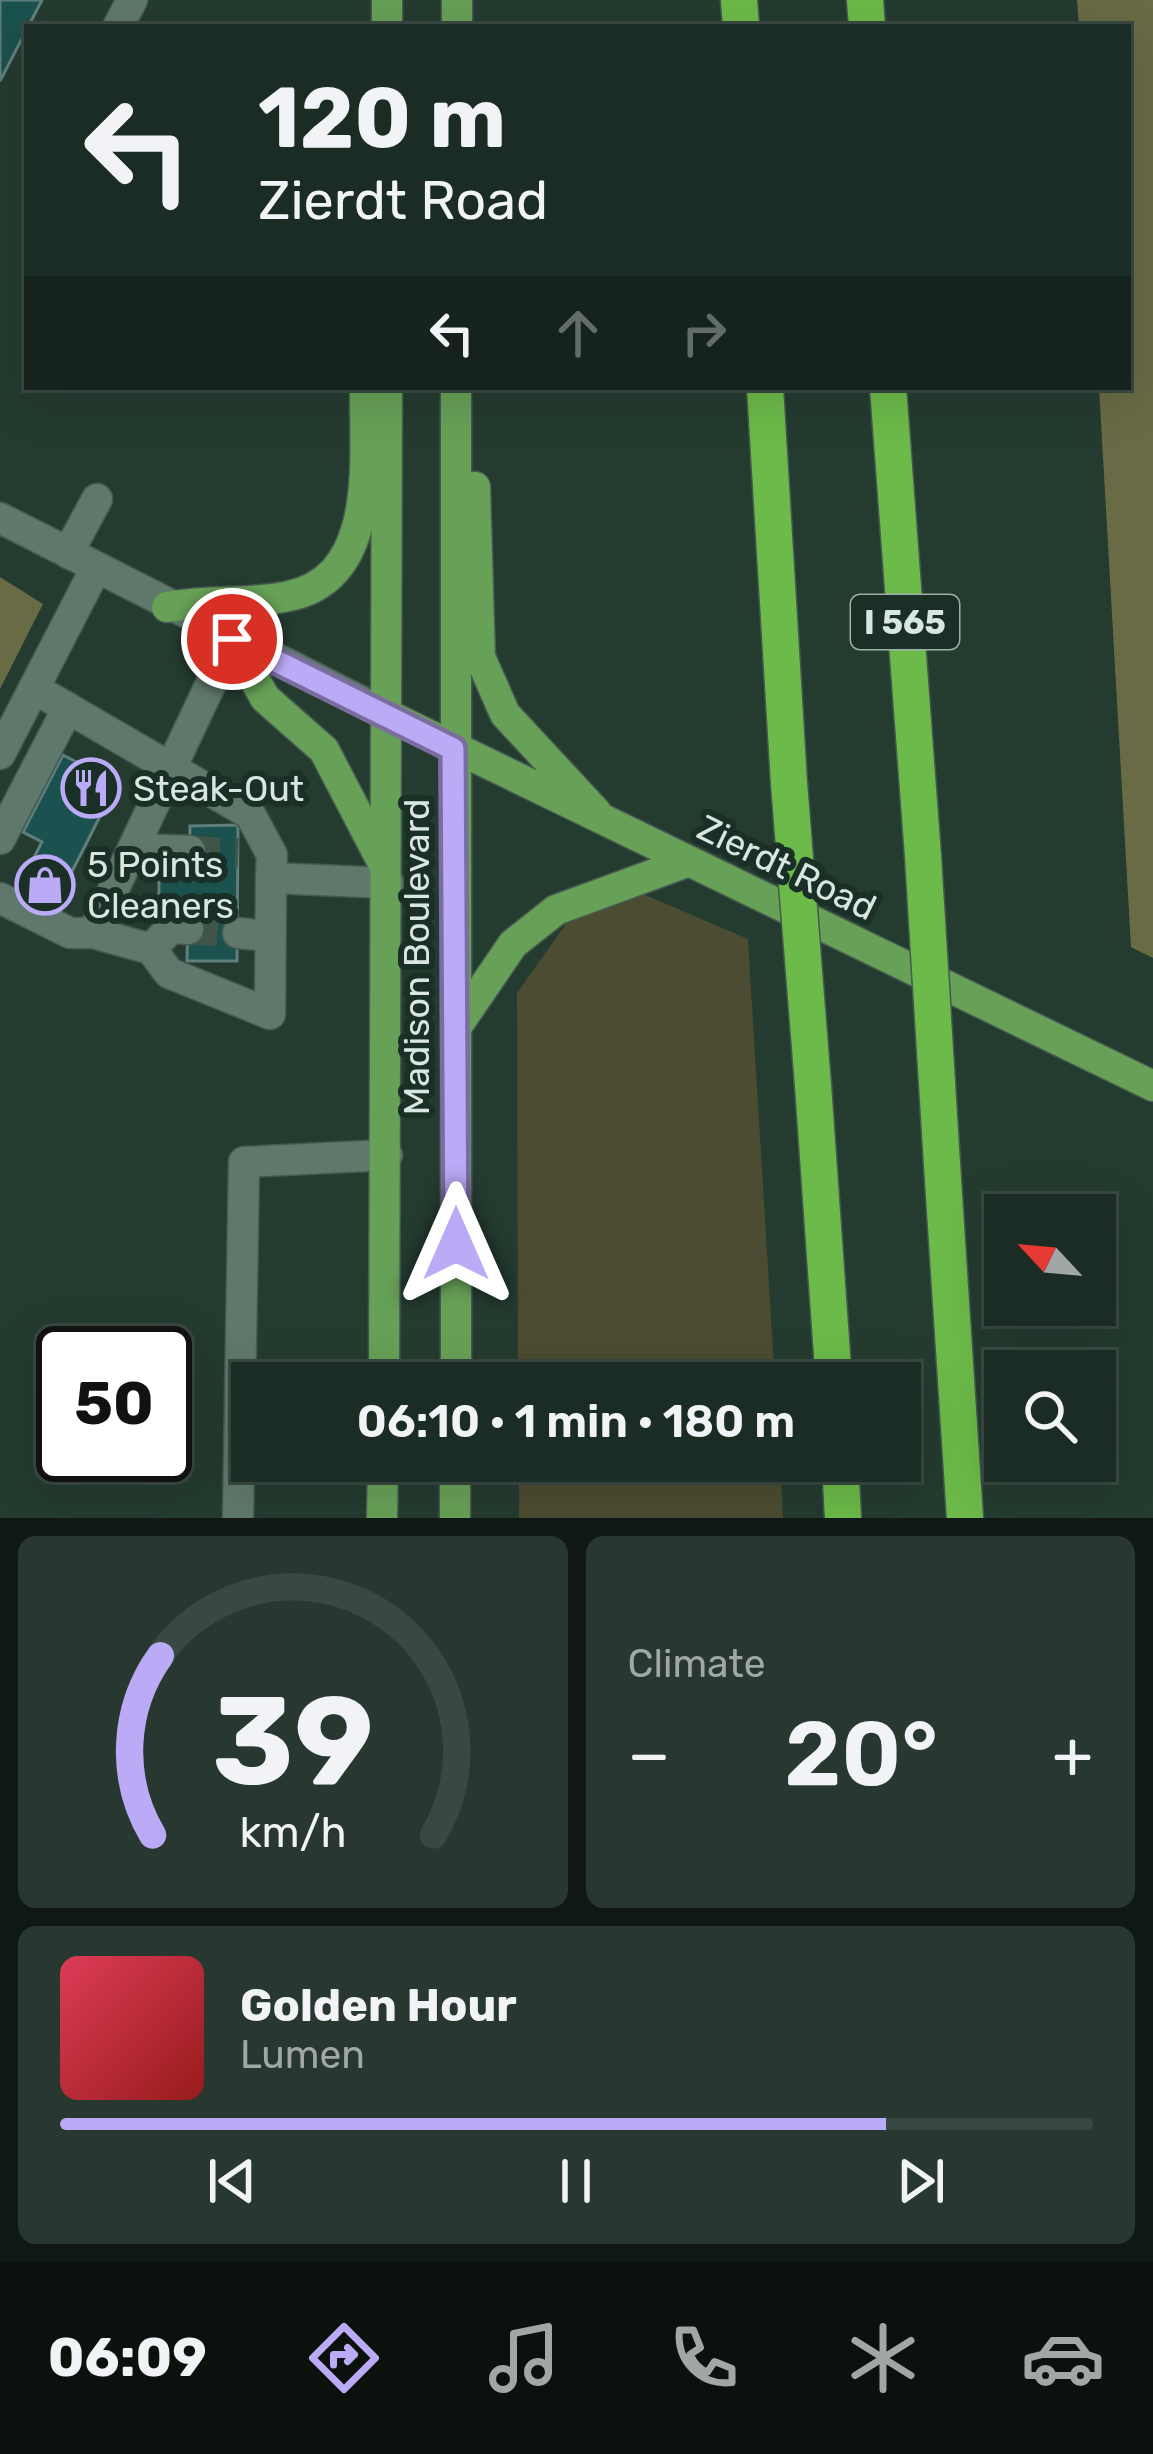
<!DOCTYPE html>
<meta charset="utf-8">
<style>
body{margin:0;font-family:Rubik,sans-serif;background:#283831;color:#f1f3f6;height:100vh;display:flex;flex-direction:column;font-size:45px;white-space:nowrap}
*{box-sizing:border-box;margin:0}
p{font-size:39px;color:#a0a7a6}
.icon{flex:none;width:66px;height:66px;fill:none;stroke:currentColor;stroke-width:2;stroke-linecap:round;stroke-linejoin:round}
.map{position:relative;height:1518px;overflow:hidden}
.drawer{display:flex;flex-direction:column;gap:18px;padding:18px;background:#0f1814;flex:1}
.drawer>*{flex:none}
.hud{position:absolute;left:24px;top:24px;width:1107px;height:366px;border-radius:0px;box-shadow:0 12px 48px #0002,0 0 0 3px #394841;background:#1b2c24;color:#f1f3f6;overflow:hidden}
.needle{width:78px;rotate:296deg}
.tools{position:absolute;left:984px;top:1194px;display:grid;gap:24px}
.tools a{display:grid;place-items:center;width:132px;height:132px;border-radius:0px;background:#1b2c24;box-shadow:0 12px 48px #0002,0 0 0 3px #394841;font-size:60px}
.speed{position:absolute;left:36px;top:1326px;display:flex;gap:24px;font-size:60px;font-weight:700;text-align:center}
.speed>*{display:grid;place-content:center;width:156px;height:156px;border-radius:50%;background:#1b2c24;box-shadow:0 12px 48px #0002,0 0 0 3px #394841;line-height:1}
.speed .limit{border:6px solid #111;border-radius:18px;background:#fff;color:#111}
.pin{position:absolute;display:grid;place-items:center;width:102px;height:102px;color:#fff;margin:-51px;border:6px solid #fff;border-radius:50%;box-shadow:0 3px 12px #0007}
.me{position:absolute;width:132px;margin:-66px;rotate:0deg;stroke-linejoin:round;filter:drop-shadow(0 0 9px #0008)}
.turn{display:flex;align-items:center;gap:42px;height:252px;padding:0 36px;font-size:54px}
.turn .icon{width:156px;height:156px;stroke-width:2.5}
.turn b{display:block;font-size:84px;line-height:102px}
.lanes{display:flex;align-items:center;height:114px;padding:0 36px;background:#0003;justify-content:center;gap:60px;direction:ltr}
.lanes .off{opacity:.35}
.big{font-size:90px;font-weight:600;line-height:1.1}
.drawer .tile{flex:1;display:flex;flex-direction:column;justify-content:center;gap:18px;min-width:0;padding:0 42px;border-radius:18px;background:#283831}
.drawer .dial{align-items:center;gap:0}
.dial svg{height:312px;overflow:visible;fill:none;stroke:#394841;stroke-width:7;stroke-linecap:round;text-anchor:middle}
.dial text{fill:#f1f3f6;stroke:none}
.song{display:flex;align-items:center;gap:36px}
.cover{width:144px;height:144px;border-radius:18px;background:linear-gradient(135deg,hsl(350 70% 55%),hsl(0 70% 35%))}
.played{height:12px;border-radius:6px;background:linear-gradient(90deg,#bbaaf6 80%,#394841 80%)}
.keys{display:flex;justify-content:space-around;direction:ltr}
.heat{display:flex;justify-content:space-between;align-items:center;font-size:66px;direction:ltr}
.drawer .tiles{flex:1;display:grid;gap:18px;grid-template-columns:1fr 1fr}
.tile:last-child{grid-column:span 2}
.trip{position:absolute;left:231px;top:1362px;width:690px;height:120px;border-radius:0px;background:#1b2c24;box-shadow:0 12px 48px #0002,0 0 0 3px #394841;font-weight:600;line-height:120px;text-align:center}
.dock{display:flex;height:192px;justify-content:space-around;align-items:center;background:#0b120e;color:#a0a7a6}
.dock .icon{width:84px;height:84px}
.dock .active{color:#bbaaf6}
.dock b{font-size:54px;color:#f1f3f6}
.map>svg:first-child{display:block}
</style>
<div class="map">
<svg width="1153" height="1518" viewBox="0 0 1153 1518">
<rect width="100%" height="100%" fill="#243b30"/>
<g fill="#4b4c31">
<path d="M622 885 748 939 775 1383H518L517 993 568 921Z"/>
<path d="M519 1461H780L783 1518H519Z"/>
</g>
<g fill="#696b45">
<path d="M1077 0H1153V958L1131 947 1099 387H1128V27H1079Z"/>
<path d="M0 577 43 604 0 689Z"/>
</g>
<g fill="#1b514e" stroke="#607e7b" stroke-width="3">
<path d="M0 0H42L0 81Z"/>
<path d="M63 755 117 783 56 903 39 895 32 908 18 901 25 887 20 884 42 842 23 832Z"/>
<path d="M238 825 237 961H187L188 912H159V874H189L190 826Z"/>
</g>
<g fill="none" stroke-linecap="round" stroke-linejoin="round">
<g stroke="#3f554a" stroke-width="30" stroke-dasharray="30 15" stroke-linecap="butt">
<path d="M190 851 238 853"/>
<path d="M188 929 238 933"/>
</g>
<defs>
<g id="minor">
<path d="M118 27 132 0"/>
<path d="M0 518 390 716"/>
<path d="M68 553 97 499"/>
<path d="M35 689 250 814 272 855 271 878"/>
<path d="M0 754 96 568"/>
<path d="M0 839 68 708"/>
<path d="M135 849 190 851"/>
<path d="M0 898 70 933H93L151 949 169 973 270 1014 271 878 388 883"/>
<path d="M93 933 232 639"/>
<path d="M238 933 268 936"/>
<path d="M151 949 171 928 188 929"/>
<path d="M238 1518 244 1162 387 1155"/>
</g>
<g id="major">
<path d="M387 27V0"/>
<path d="M457 27V0"/>
<path d="M475 487 480 657 505 714 596 812"/>
<path d="M167 607C208 599 250 605 289 596 380 577 364 458 365 387"/>
<path d="M232 639 265 698 324 750 384 865"/>
<path d="M390 716 1153 1086"/>
<path d="M457 1026 513 944 556 910 687 862"/>
<path d="M384 1383 387 387"/>
<path d="M456 1383V387"/>
<path d="M382 1518 383 1461"/>
<path d="M455 1518V1461"/>
</g>
<g id="highway">
<path d="M739 0 741 27"/>
<path d="M865 0 867 27"/>
<path d="M765 387 789 783"/>
<path d="M888 387 923 856"/>
<path d="M813 1085 834 1383"/>
<path d="M942 1164 965 1518"/>
<path d="M840 1461 843 1518"/>
</g>
</defs>
<use href="#minor" stroke="#455950" stroke-width="33"/>
<use href="#major" stroke="#455950" stroke-width="33"/>
<use href="#highway" stroke="#455950" stroke-width="39"/>
<use href="#minor" stroke="#5f786c" stroke-width="30"/>
<use href="#major" stroke="#67a057" stroke-width="30"/>
<use href="#highway" stroke="#6cba49" stroke-width="36"/>
<defs>
<g id="highway-bridge">
<path d="M789 783 813 1085"/>
<path d="M923 856 942 1164"/>
</g>
</defs>
<use href="#highway-bridge" stroke="#455950" stroke-width="39" stroke-linecap="butt"/>
<use href="#highway-bridge" stroke="#6cba49" stroke-width="36"/>
</g>
<g fill="none" stroke-linecap="round" stroke-linejoin="round">
<defs>
<path id="route" d="M232 639 453 749 456 1244"/>
</defs>
<use href="#route" stroke="#7a6ea0" stroke-width="30"/>
<use href="#route" stroke="#bbaaf6" stroke-width="21"/>
</g>
<defs>
<symbol id="restaurant-ring" viewBox="-11 -11 22 22"><circle r="9.5" fill="#1a3026" stroke="#bbaaf6" stroke-width="1.5"/><path d="M-5-6h1v4h1v-4h1v4h1v-4h1v5L-1.5 .5V6h-2V.5L-5-1ZM5-6V6H3V1.5H1.5Q1.5-4 5-6Z" fill="#bbaaf6"/></symbol>
<symbol id="shop-ring" viewBox="-11 -11 22 22"><circle r="9.5" fill="#1a3026" stroke="#bbaaf6" stroke-width="1.5"/><path d="M-5-2.5h2.3a2.7 3.5 0 0 1 5.4 0H5L5.5 6h-11ZM-1.5-2.5h3a1.5 2.3 0 0 0-3 0Z" fill="#bbaaf6"/></symbol>
</defs>
<g fill-rule="evenodd">
<use href="#restaurant-ring" x="58" y="755" width="66" height="66"/>
<use href="#shop-ring" x="12" y="852" width="66" height="66"/>
</g>
<g text-anchor="middle" stroke-width="12" stroke-linejoin="round" paint-order="stroke">
<rect fill="#1a3026" stroke="#a0b0a8" stroke-width="3" x="851" y="595" width="108" height="54" rx="9"/>
<g font-size="33" font-weight="bold" fill="#dae7e0">
<text x="905" y="634">I 565</text>
</g>
<g font-size="36" fill="#dae7e0" stroke="#1a3026" text-anchor="start">
<text x="133" y="801">Steak-Out</text>
<text x="87" y="877">5 Points<tspan x="87" dy="41">Cleaners</tspan></text>
</g>
<g font-size="36" fill="#dae7e0" stroke="#1a3026">
<text transform="translate(787 867) rotate(26)" y="13">Zierdt Road</text>
<text transform="translate(416 957) rotate(-90)" y="13">Madison Boulevard</text>
</g>
</g>
</svg>
<div class="tools">
<a><svg class="needle" viewBox="-14 -14 28 28"><path d="M0-13l5 13h-10z" fill="#e53935"/><path d="M0 13l5-13h-10z" fill="#a0a7a6"/></svg></a>
<a><svg class="icon" aria-label="search" viewBox="0 0 24 24"><circle cx="10" cy="10" r="6"/><path d="M15 15l6 6"/></svg></a>
</div>
<div class="speed"><div class="limit">50</div></div>
<div class="pin" style="left:232px;top:639px;background:#d93025"><svg class="icon" aria-label="arrive" viewBox="0 0 24 24"><path d="M6 21V4h12l-3 4 3 4H6"/></svg></div>
<svg class="me" style="left:456px;top:1244px" viewBox="-20 -20 40 40"><path d="M0-17L14 15 0 8-14 15z" fill="#bbaaf6" stroke="#fff" stroke-width="4"/></svg>
<div class="trip">06:10 · 1 min · 180 m</div>
<div class="hud">
<div class="turn"><svg class="icon" aria-label="left" viewBox="0 0 24 24"><path d="M17 20v-9H6M10 6l-5 5 5 5"/></svg><div><b>120 m</b>Zierdt Road</div></div>
<div class="lanes"><svg class="icon" aria-label="left" viewBox="0 0 24 24"><path d="M17 20v-9H6M10 6l-5 5 5 5"/></svg><svg class="icon off" aria-label="ahead" viewBox="0 0 24 24"><path d="M12 20V5M6 11l6-6 6 6"/></svg><svg class="icon off" aria-label="right" viewBox="0 0 24 24"><path d="M7 20v-9h11M14 6l5 5-5 5"/></svg></div>
</div>
</div>
<section class="drawer">
<div class="tiles">
<div class="tile dial"><svg viewBox="0 0 100 80">
<path d="M14 69A42 42 0 1 1 86 69"/>
<path d="M14 69A42 42 0 0 1 16 23" stroke="#bbaaf6"/>
<text x="50" y="56" font-size="32" font-weight="700">39</text>
<text x="50" y="72" font-size="11">km/h</text>
</svg></div>
<div class="tile"><p>Climate</p>
<div class="heat"><a>−</a><b class="big">20°</b><a>+</a></div>
</div>
<div class="tile">
<div class="song"><i class="cover"></i><div><b>Golden Hour</b><p>Lumen</p></div></div>
<div class="played"></div>
<div class="keys"><svg class="icon" aria-label="previous" viewBox="0 0 24 24"><path d="M18 5L8 12l10 7zM5 5v14"/></svg><svg class="icon" aria-label="pause" viewBox="0 0 24 24"><path d="M8 5v14M16 5v14"/></svg><svg class="icon" aria-label="next" viewBox="0 0 24 24"><path d="M6 5l10 7-10 7zM19 5v14"/></svg></div>
</div>
</div>
</section>
<nav class="dock">
<b>06:09</b>
<svg class="icon active" aria-label="directions" viewBox="0 0 24 24"><path d="M12 3l9 9-9 9-9-9zM9 14v-3h6M13 9l2 2-2 2"/></svg>
<svg class="icon" aria-label="music" viewBox="0 0 24 24"><path d="M9 18V5l10-2v13"/><circle cx="6" cy="18" r="3"/><circle cx="16" cy="16" r="3"/></svg>
<svg class="icon" aria-label="phone" viewBox="0 0 24 24"><path d="M5 4h4l2 5-3 2q2 4 5 5l2-3 5 2v4C11 20 4 13 5 4z"/></svg>
<svg class="icon" aria-label="climate" viewBox="0 0 24 24"><path d="M12 3v18M4 7l16 10M4 17L20 7"/></svg>
<svg class="icon" aria-label="car" viewBox="0 0 24 24"><path d="M5 17H2v-5l4-1 3-4h7l3 4 3 1v5h-3M9 17h6M6 11h13"/><circle cx="7" cy="17" r="2"/><circle cx="17" cy="17" r="2"/></svg>
</nav>
